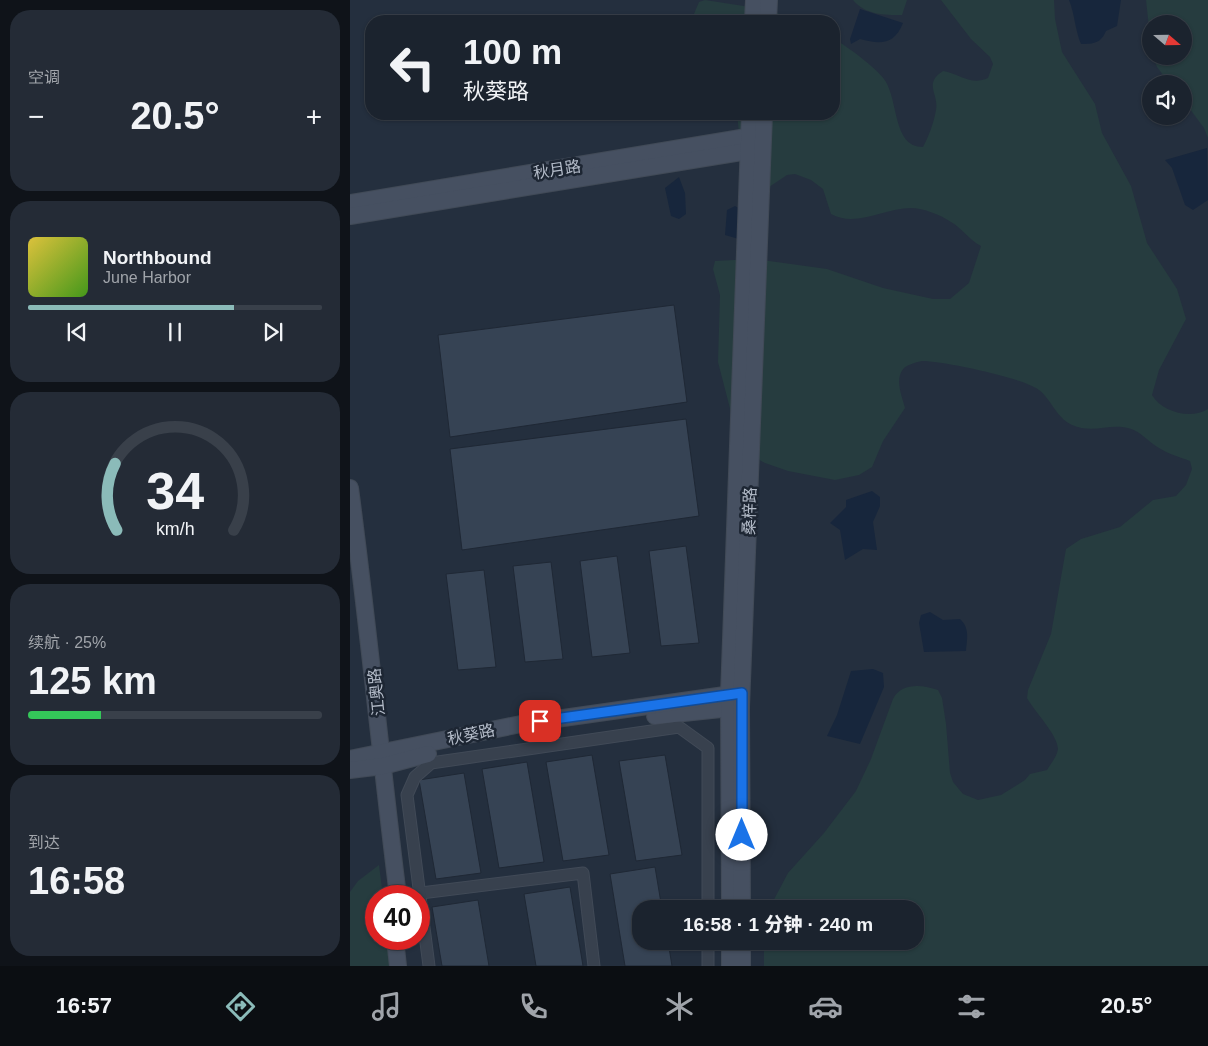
<!DOCTYPE html>
<html lang="zh">
<meta charset="utf-8">
<style>
body{margin:0;font-family:Helvetica,"Noto Sans SC",sans-serif;background:#242b36;color:#f1f3f6;height:100vh;display:flex;flex-direction:column;font-size:19px;white-space:nowrap}
*{box-sizing:border-box;margin:0}
p{font-size:16px;color:#a0a4aa}
.icon{flex:none;width:28px;height:28px;fill:none;stroke:currentColor;stroke-width:2;stroke-linecap:round;stroke-linejoin:round}
.map{position:relative;flex:1;overflow:hidden}
.drawer{display:flex;flex-direction:column;gap:10px;padding:10px;background:#0f1319;width:350px}
.drawer>*{flex:none}
.hud{position:absolute;left:15px;top:15px;width:475px;height:105px;border-radius:20px;box-shadow:0 1px 4px #0004,0 0 0 1px #39404a;background:#1b232e;color:#f1f3f6;overflow:hidden}
.needle{width:32px;rotate:110deg}
.tools{position:absolute;left:792px;top:15px;display:grid;gap:10px}
.tools a{display:grid;place-items:center;width:50px;height:50px;border-radius:50%;background:#1b232e;box-shadow:0 1px 4px #0004,0 0 0 1px #39404a;font-size:25px}
.speed{position:absolute;left:15px;top:885px;display:flex;gap:10px;font-size:25px;font-weight:700;text-align:center}
.speed>*{display:grid;place-content:center;width:65px;height:65px;border-radius:50%;background:#1b232e;box-shadow:0 1px 4px #0004,0 0 0 1px #39404a;line-height:1}
.speed .limit{border:8px solid #d22;background:#fff;color:#111}
.pin{position:absolute;display:grid;place-items:center;width:42px;height:42px;color:#fff;margin:-21px;border-radius:10px;box-shadow:0 2px 8px #0006}
.me{position:absolute;width:55px;margin:-28px;rotate:0deg;stroke-linejoin:round;filter:drop-shadow(0 0 4px #0008)}
.turn{display:flex;align-items:center;gap:18px;height:105px;padding:0 15px;font-size:22px}
.turn .icon{width:65px;height:65px;stroke-width:2.5}
.turn b{display:block;font-size:35px;line-height:42px}
.big{font-size:38px;font-weight:800;line-height:1.1}
.drawer .widget{flex:1;display:flex;flex-direction:column;justify-content:center;gap:8px;min-width:0;padding:0 18px;border-radius:20px;background:#242b36}
.drawer .dial{align-items:center;gap:0}
.dial svg{height:130px;overflow:visible;fill:none;stroke:#39404a;stroke-width:7;stroke-linecap:round;text-anchor:middle}
.dial text{fill:#f1f3f6;stroke:none}
.song{display:flex;align-items:center;gap:15px}
.cover{width:60px;height:60px;border-radius:8px;background:linear-gradient(135deg,hsl(50 70% 55%),hsl(100 70% 35%))}
.played{height:5px;border-radius:2px;background:linear-gradient(90deg,#8bbbb9 70%,#39404a 70%)}
.keys{display:flex;justify-content:space-around;direction:ltr}
.heat{display:flex;justify-content:space-between;align-items:center;font-size:28px;direction:ltr}
.charge{height:8px;border-radius:4px;background:linear-gradient(90deg,#34c759 25%,#39404a 0)}
.trip{position:absolute;left:282px;top:900px;width:292px;height:50px;border-radius:20px;background:#1b232e;box-shadow:0 1px 4px #0004,0 0 0 1px #39404a;font-weight:800;line-height:50px;text-align:center}
.menu{display:flex;height:80px;justify-content:space-around;align-items:center;background:#0b0e12;color:#a0a4aa}
.menu .icon{width:35px;height:35px}
.menu .active{color:#8bbbb9}
.menu b{font-size:22px;color:#f1f3f6}
main{display:flex;flex:1;min-height:0}
.map>svg:first-child{display:block}
</style>
<main>
<section class="drawer">
<div class="widget"><p>空调</p>
<div class="heat"><a>−</a><b class="big">20.5°</b><a>+</a></div>
</div>
<div class="widget">
<div class="song"><i class="cover"></i><div><b>Northbound</b><p>June Harbor</p></div></div>
<div class="played"></div>
<div class="keys"><svg class="icon" aria-label="previous" viewBox="0 0 24 24"><path d="M18 5L8 12l10 7zM5 5v14"/></svg><svg class="icon" aria-label="pause" viewBox="0 0 24 24"><path d="M8 5v14M16 5v14"/></svg><svg class="icon" aria-label="next" viewBox="0 0 24 24"><path d="M6 5l10 7-10 7zM19 5v14"/></svg></div>
</div>
<div class="widget dial"><svg viewBox="0 0 100 80">
<path d="M14 69A42 42 0 1 1 86 69"/>
<path d="M14 69A42 42 0 0 1 13 28" stroke="#8bbbb9"/>
<text x="50" y="56" font-size="32" font-weight="700">34</text>
<text x="50" y="72" font-size="11">km/h</text>
</svg></div>
<div class="widget"><p>续航 · 25%</p><b class="big">125 km</b><div class="charge"></div></div>
<div class="widget"><p>到达</p><b class="big">16:58</b></div>
</section>
<div class="map">
<svg width="858" height="966" viewBox="0 0 858 966">
<rect width="100%" height="100%" fill="#242f3e"/>
<g fill="#263c3f">
<path d="M355 0 413 9 454 21H341L349 2Z"/>
<path d="M503 0H557L552 15C533 15 516 15 503 0Z"/>
<path d="M591 0H704L705 19 712 52 745 104 752 133 781 186 797 243 827 289 836 319 809 370 802 395C812 412 841 420 858 409V966H414V941H566V909H419L438 873 474 833 506 791 521 759 543 699C552 682 573 685 588 690L592 698 596 724 600 773 603 782 613 794 628 800 651 795 675 780 680 774 697 770C701 763 707 757 708 749 708 735 684 711 677 698L678 690 701 634 716 549 731 539 770 527 803 500 826 496 836 485 842 469 840 461C830 457 818 454 809 448 798 442 791 431 778 428 759 423 743 434 722 425 705 417 701 397 686 388 668 377 593 361 572 361 567 362 557 365 554 368 544 379 552 396 555 408L533 441 522 467 509 475 485 480 438 471 415 463 394 451 383 420 368 362 370 295 363 269 365 261 404 259 477 269 533 288 583 299H600L619 283 631 246C619 240 612 228 601 222 591 215 573 208 561 208 534 208 506 228 481 214L473 189 461 180 445 174 437 175 416 189 393 168 387 114H484V39C497 46 526 68 534 79 549 99 542 147 573 147 579 136 584 122 586 110 589 93 573 84 593 71 610 74 621 86 638 78L643 64 640 57 621 39Z"/>
<path d="M796 0H858V138L854 128 834 101V84H820L807 67 803 56H834V24H801V46Z"/>
<path d="M29 865 33 896H26V939H37L40 966H0V892L8 881Z"/>
</g>
<g fill="#17263c">
<path d="M719 0H771L767 26 756 31C751 43 744 44 731 44 725 30 725 15 719 0Z"/>
<path d="M510 9 553 23C544 46 529 44 510 39L501 44 500 39Z"/>
<path d="M857 148 858 200 843 210 835 205 822 168 815 160Z"/>
<path d="M329 177 335 193 336 214 329 219 321 216 315 188Z"/>
<path d="M385 206 395 212 396 241 375 235 377 210Z"/>
<path d="M522 491 530 497V506L523 522 527 550 513 549 495 560 490 530 480 523 496 507V500Z"/>
<path d="M580 612 593 620 610 619C620 628 617 639 616 651L574 652 569 623 571 615Z"/>
<path d="M523 669 533 673 534 687 510 744 477 736 487 715 501 671Z"/>
</g>
<g fill="#364354" stroke="#1f2835">
<path d="M324 305 337 402 100 437 88 335Z"/>
<path d="M336 419 349 516 112 550 100 449Z"/>
<path d="M336 546 349 643 311 646 299 551Z"/>
<path d="M267 556 280 653 242 657 230 561Z"/>
<path d="M201 562 213 659 175 662 163 566Z"/>
<path d="M134 570 146 667 108 670 96 574Z"/>
<path d="M242 755 259 855 213 861 196 762Z"/>
<path d="M315 755 332 855 286 861 269 761Z"/>
<path d="M177 762 194 862 149 868 132 769Z"/>
<path d="M114 773 131 873 86 879 69 780Z"/>
<path d="M305 867 312 909H291V941H318L322 966H275L260 874Z"/>
<path d="M220 887 233 966H186L174 894Z"/>
<path d="M128 900 139 966H92L82 907Z"/>
</g>
<g fill="none" stroke-linecap="round" stroke-linejoin="round">
<defs>
<g id="street">
<path d="M71 893 233 873 244 966"/>
<path d="M358 941V966"/>
<path d="M79 966 57 795 65 777 81 763 329 727 358 748V909"/>
</g>
<g id="secondary">
<path d="M403 21 404 0"/>
<path d="M418 21 419 0"/>
<path d="M0 203 409 135"/>
<path d="M0 216 410 149"/>
<path d="M0 488C18 624 31 760 48 896"/>
<path d="M305 716 390 707"/>
<path d="M0 759 171 724 389 693"/>
<path d="M0 770 33 766 78 754"/>
<path d="M380 909 379 695 400 114"/>
<path d="M392 909 391 707 414 114"/>
<path d="M45 939 48 966"/>
<path d="M380 941V966"/>
<path d="M392 941V966"/>
</g>
</defs>
<use href="#street" stroke="#414a57" stroke-width="13"/>
<use href="#secondary" stroke="#414a57" stroke-width="18"/>
<use href="#street" stroke="#38414e" stroke-width="11"/>
<use href="#secondary" stroke="#465061" stroke-width="16"/>
</g>
<g fill="none" stroke-linecap="round" stroke-linejoin="round">
<defs>
<path id="route" d="M190 721 392 693V835"/>
</defs>
<use href="#route" stroke="#114b97" stroke-width="12"/>
<use href="#route" stroke="#1a73e8" stroke-width="9"/>
</g>
<g text-anchor="middle" stroke-width="5" stroke-linejoin="round" paint-order="stroke">
<g font-size="16" fill="#b4bcc9" stroke="#1d2633">
<text transform="translate(207 169) rotate(-9)" y="6">秋月路</text>
<text transform="translate(399 511) rotate(-88)" y="6">桑梓路</text>
<text transform="translate(26 692) rotate(-96)" y="6">江奥路</text>
<text transform="translate(121 734) rotate(-12)" y="6">秋葵路</text>
</g>
</g>
</svg>
<div class="tools">
<a><svg class="needle" viewBox="-14 -14 28 28"><path d="M0-13l5 13h-10z" fill="#e53935"/><path d="M0 13l5-13h-10z" fill="#a0a4aa"/></svg></a>
<a><svg class="icon" aria-label="sound" viewBox="0 0 24 24"><path d="M4 9h4l5-4v14l-5-4H4zM17 9q2 3 0 6"/></svg></a>
</div>
<div class="speed"><div class="limit">40</div></div>
<div class="pin" style="left:190px;top:721px;background:#d93025"><svg class="icon" aria-label="arrive" viewBox="0 0 24 24"><path d="M6 21V4h12l-3 4 3 4H6"/></svg></div>
<svg class="me" style="left:392px;top:835px" viewBox="-20 -20 40 40"><circle r="19" fill="#fff"/><path d="M0-13L10 11 0 6-10 11z" fill="#1a73e8"/></svg>
<div class="trip">16:58 · 1 分钟 · 240 m</div>
<div class="hud">
<div class="turn"><svg class="icon" aria-label="left" viewBox="0 0 24 24"><path d="M17 20v-9H6M10 6l-5 5 5 5"/></svg><div><b>100 m</b>秋葵路</div></div>
</div>
</div>
</main>
<nav class="menu">
<b>16:57</b>
<svg class="icon active" aria-label="directions" viewBox="0 0 24 24"><path d="M12 3l9 9-9 9-9-9zM9 14v-3h6M13 9l2 2-2 2"/></svg>
<svg class="icon" aria-label="music" viewBox="0 0 24 24"><path d="M9 18V5l10-2v13"/><circle cx="6" cy="18" r="3"/><circle cx="16" cy="16" r="3"/></svg>
<svg class="icon" aria-label="phone" viewBox="0 0 24 24"><path d="M5 4h4l2 5-3 2q2 4 5 5l2-3 5 2v4C11 20 4 13 5 4z"/></svg>
<svg class="icon" aria-label="climate" viewBox="0 0 24 24"><path d="M12 3v18M4 7l16 10M4 17L20 7"/></svg>
<svg class="icon" aria-label="car" viewBox="0 0 24 24"><path d="M5 17H2v-5l4-1 3-4h7l3 4 3 1v5h-3M9 17h6M6 11h13"/><circle cx="7" cy="17" r="2"/><circle cx="17" cy="17" r="2"/></svg>
<svg class="icon" aria-label="filters" viewBox="0 0 24 24"><path d="M4 7h16M4 17h16"/><circle cx="9" cy="7" r="2"/><circle cx="15" cy="17" r="2"/></svg>
<b>20.5°</b>
</nav>
